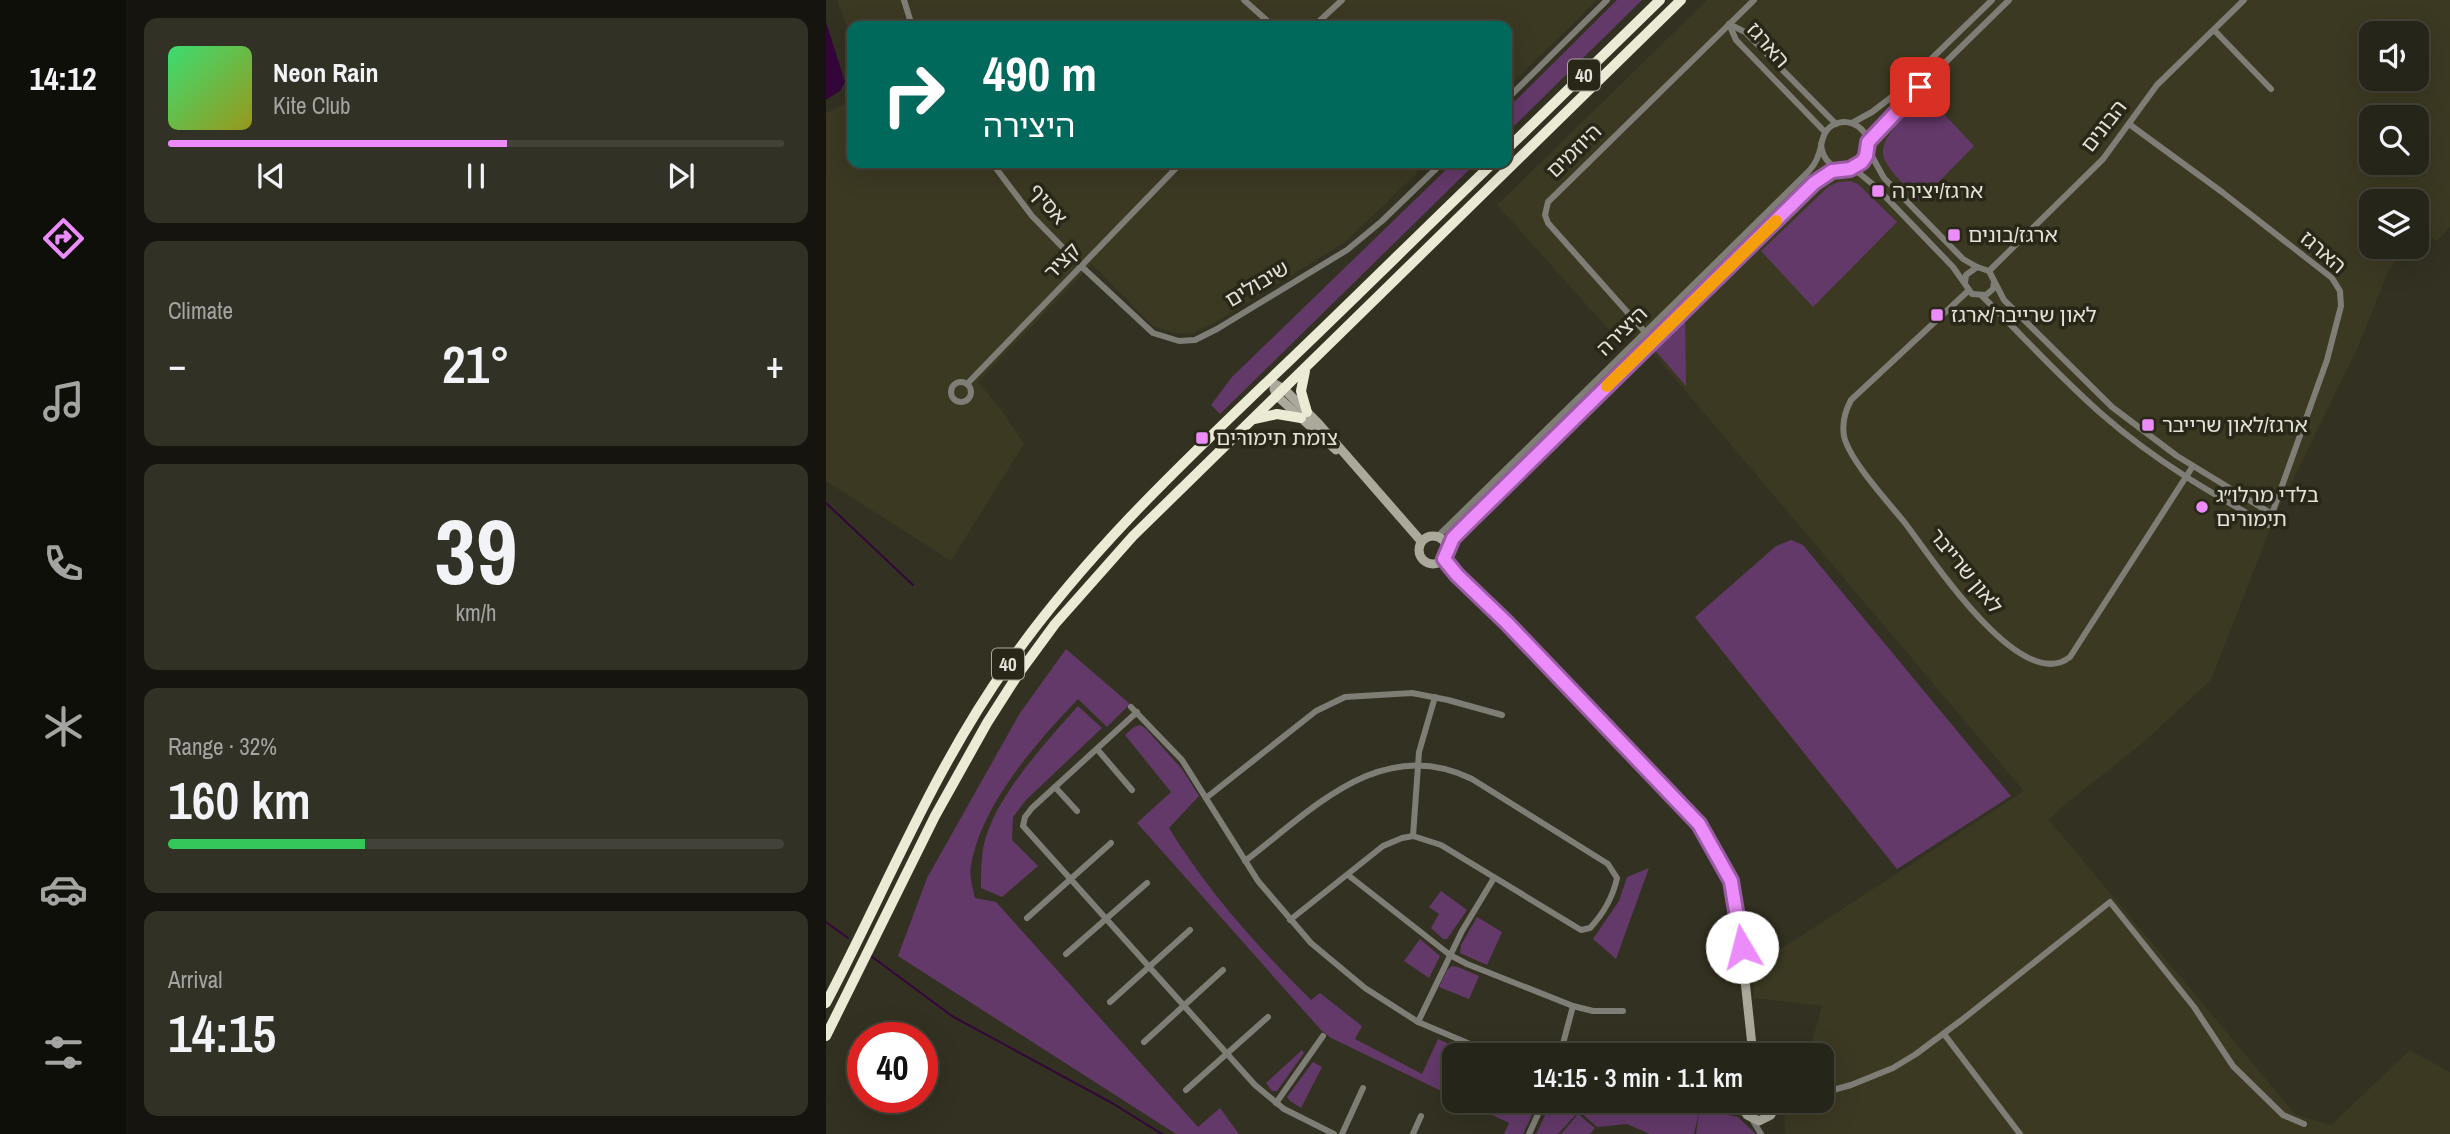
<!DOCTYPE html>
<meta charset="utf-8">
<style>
body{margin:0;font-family:"Archivo Narrow","Noto Sans Hebrew",sans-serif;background:#323126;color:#f1f3f6;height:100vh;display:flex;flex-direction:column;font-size:26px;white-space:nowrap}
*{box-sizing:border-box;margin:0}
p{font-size:23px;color:#a4a5a2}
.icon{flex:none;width:38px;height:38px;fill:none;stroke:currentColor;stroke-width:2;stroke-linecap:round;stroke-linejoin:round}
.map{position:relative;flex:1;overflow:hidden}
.drawer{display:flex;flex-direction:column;gap:18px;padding:18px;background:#15140e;width:700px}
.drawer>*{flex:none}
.top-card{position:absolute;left:21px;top:21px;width:665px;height:147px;border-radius:14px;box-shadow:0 7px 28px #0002,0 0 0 2px #424238;background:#00695c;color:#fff;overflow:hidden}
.controls{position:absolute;left:1533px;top:21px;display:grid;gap:14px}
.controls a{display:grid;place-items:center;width:70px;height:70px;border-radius:14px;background:#262519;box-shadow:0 7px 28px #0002,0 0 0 2px #424238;font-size:35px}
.speed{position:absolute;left:21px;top:1022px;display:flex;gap:14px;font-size:35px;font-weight:700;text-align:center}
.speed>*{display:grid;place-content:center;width:91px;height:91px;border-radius:50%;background:#262519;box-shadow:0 7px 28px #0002,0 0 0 2px #424238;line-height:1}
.speed .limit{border:10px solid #d22;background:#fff;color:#111}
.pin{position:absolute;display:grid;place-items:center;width:60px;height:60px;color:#fff;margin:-30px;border-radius:14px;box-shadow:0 4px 10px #0006}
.me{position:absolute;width:77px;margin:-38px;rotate:352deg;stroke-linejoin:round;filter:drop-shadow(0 0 5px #0008)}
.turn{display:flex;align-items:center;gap:24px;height:147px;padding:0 21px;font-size:32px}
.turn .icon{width:91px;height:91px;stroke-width:2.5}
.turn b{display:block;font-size:49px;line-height:60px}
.big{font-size:52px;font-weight:600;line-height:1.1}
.drawer .card{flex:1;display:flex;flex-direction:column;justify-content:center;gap:10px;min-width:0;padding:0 24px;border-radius:14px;background:#323126}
.drawer .dial{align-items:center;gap:0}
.dial b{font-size:91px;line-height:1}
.song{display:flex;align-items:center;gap:21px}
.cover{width:84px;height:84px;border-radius:10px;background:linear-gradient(135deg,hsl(140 70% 55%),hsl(60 70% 35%))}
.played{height:7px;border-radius:4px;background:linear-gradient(90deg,#ec8cfb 55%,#424238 55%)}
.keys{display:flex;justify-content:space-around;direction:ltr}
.heat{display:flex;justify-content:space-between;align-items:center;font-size:38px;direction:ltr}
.charge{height:10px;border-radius:5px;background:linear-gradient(90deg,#34c759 32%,#424238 0)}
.trip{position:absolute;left:616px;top:1043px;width:392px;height:70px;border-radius:14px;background:#262519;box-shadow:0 7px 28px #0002,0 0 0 2px #424238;font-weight:600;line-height:70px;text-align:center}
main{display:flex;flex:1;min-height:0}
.tabs{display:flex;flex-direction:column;width:126px;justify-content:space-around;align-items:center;background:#0f0f0a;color:#a4a5a2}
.tabs .icon{width:49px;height:49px}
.tabs .selected{color:#ec8cfb}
.tabs b{font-size:32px;color:#f1f3f6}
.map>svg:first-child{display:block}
</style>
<main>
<nav class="tabs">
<b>14:12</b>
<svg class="icon selected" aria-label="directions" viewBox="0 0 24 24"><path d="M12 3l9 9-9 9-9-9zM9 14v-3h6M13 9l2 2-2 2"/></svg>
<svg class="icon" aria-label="music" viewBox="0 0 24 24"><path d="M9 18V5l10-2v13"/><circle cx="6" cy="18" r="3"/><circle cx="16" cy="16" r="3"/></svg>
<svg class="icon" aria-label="phone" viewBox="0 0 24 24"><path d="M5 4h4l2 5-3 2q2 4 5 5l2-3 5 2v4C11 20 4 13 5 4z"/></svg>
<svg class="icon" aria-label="climate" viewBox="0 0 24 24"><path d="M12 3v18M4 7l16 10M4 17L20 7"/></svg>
<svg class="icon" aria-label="car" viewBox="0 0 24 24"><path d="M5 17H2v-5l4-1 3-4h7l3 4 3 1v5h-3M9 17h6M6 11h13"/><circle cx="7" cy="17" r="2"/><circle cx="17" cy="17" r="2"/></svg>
<svg class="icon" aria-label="filters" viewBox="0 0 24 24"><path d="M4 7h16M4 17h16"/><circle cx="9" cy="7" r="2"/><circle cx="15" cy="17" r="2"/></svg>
</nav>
<section class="drawer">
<div class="card">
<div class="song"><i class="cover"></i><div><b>Neon Rain</b><p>Kite Club</p></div></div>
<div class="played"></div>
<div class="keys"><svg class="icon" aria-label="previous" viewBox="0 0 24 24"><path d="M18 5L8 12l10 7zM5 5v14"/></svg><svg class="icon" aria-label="pause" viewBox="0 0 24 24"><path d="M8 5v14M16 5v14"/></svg><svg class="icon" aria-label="next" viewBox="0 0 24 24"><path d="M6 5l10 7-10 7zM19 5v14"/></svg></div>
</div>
<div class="card"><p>Climate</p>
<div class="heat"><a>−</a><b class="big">21°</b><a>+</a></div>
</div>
<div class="card dial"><b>39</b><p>km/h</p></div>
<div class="card"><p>Range · 32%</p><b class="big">160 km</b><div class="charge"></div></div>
<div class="card"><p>Arrival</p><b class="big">14:15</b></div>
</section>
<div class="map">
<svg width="1624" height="1134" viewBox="0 0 1624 1134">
<rect width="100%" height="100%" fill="#333121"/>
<g fill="#3b3922" fill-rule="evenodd">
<path d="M11 0H771L681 88V26H26V40Z"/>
<path d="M881 0H1624V227L1611 241 1601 235 1591 237V201H1545V247H1580L1562 272 1532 347 1450 514 1385 680 1319 741 1236 807 1223 820 1470 1115 1505 1125 1584 1050 1624 1072V1134H959L958 1108 980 1101H996V1096L1002 1093 996 1079V1055H984L983 1052 996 1006 928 998 927 967 1198 791 812 335 794 342 671 205ZM1545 33H1591V79H1545ZM1545 117H1591V163H1545Z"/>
<path d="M26 101V163H602L519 242 390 322 365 334 348 333 327 326 266 264 152 382 174 408 198 444 125 561 0 481V113Z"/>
</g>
<g fill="#633969">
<path d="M791 0H816L681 133V109Z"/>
<path d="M1100 95 1148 146 1094 201C1083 189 1065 174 1058 158 1050 139 1087 108 1100 95Z"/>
<path d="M627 163H650L394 414 385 405 406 377Z"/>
<path d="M1024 181 1032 184 1071 222 987 307 935 251 1002 187 1012 182Z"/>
<path d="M859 317 860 386 828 349Z"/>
<path d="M965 540 977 545 1185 796 1071 869 869 617 950 546Z"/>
<path d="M240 649 304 704 281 727 252 699C210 743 155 805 145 866 143 876 147 889 149 898L170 902 372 1127 394 1108 413 1134H350L72 956 101 878 194 713Z"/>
<path d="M252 706 276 728 200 800 187 817 186 840 212 866 176 897 155 888C155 874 155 858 158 844 169 797 220 742 252 706Z"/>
<path d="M314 725 320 729 356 769 373 796 343 828C382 892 433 948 485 1000L494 993 536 1026 529 1039 596 1074 612 1039 634 1049 632 1055H628L625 1076 628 1079V1097L505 1038 495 1030 311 823 345 792 299 735 308 727Z"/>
<path d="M823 868 790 959 767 939 793 901 801 877Z"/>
<path d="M615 891 641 910 621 939H617L605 928 613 914 603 907Z"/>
<path d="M651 917 676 932 661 965 634 953 635 945Z"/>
<path d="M594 939 614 956 603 978 578 961Z"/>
<path d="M626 966 632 967 653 976 643 999 613 987 621 970Z"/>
<path d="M476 1050 478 1053 451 1091H446L440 1083Z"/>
<path d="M487 1062 496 1067 475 1108 464 1101 461 1097Z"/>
<path d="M636 1101H674L706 1115 697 1134H678L683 1123Z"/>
<path d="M726 1101H818L873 1109 912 1117 930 1134H870L873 1112 868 1134H824L801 1124 771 1127 753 1111 732 1134H710Z"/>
<path d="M752 1114 769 1128 764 1134H735Z"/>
</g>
<path fill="#34073b" d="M0 22 19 82 14 91 0 100Z"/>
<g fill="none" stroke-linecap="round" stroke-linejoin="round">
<g stroke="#34073b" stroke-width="2">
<path d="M0 503 87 585"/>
<path d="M0 922 22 938"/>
<path d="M45 956 126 1016 286 1103 336 1134"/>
</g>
<g stroke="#7e7e76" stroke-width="6">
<path d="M78 0 86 26"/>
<path d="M418 0 447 26"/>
<path d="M903 24 919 32 1010 124"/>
<path d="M903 24 910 40 999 132"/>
<path d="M488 26 516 0"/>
<path d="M1388 30 1445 89"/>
<path d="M681 99 781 0"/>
<path d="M1026 123 1046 112 1067 96 1166 0"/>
<path d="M1042 142 1076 105 1183 0"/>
<path d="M1043 151 1058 178 1137 259 1151 267 1163 271 1178 300 1286 407 1351 456 1446 514"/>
<path d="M166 163 206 216 255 266 327 333 353 341 369 340 391 329 521 250 556 221 616 163"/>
<path d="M1024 169 1033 173 1050 187 1127 267 1146 294 1160 295 1167 289 1168 282"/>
<path d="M1163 271 1277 159 1331 85 1418 0"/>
<path d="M1139 283 1140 275 1151 267"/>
<path d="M1142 291 1025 400C1019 411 1016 424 1018 436 1023 460 1063 503 1079 523 1105 557 1195 696 1244 657L1367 466"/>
<path d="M1156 296C1197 336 1235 379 1278 416 1328 460 1385 493 1442 525L1501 360 1515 306 1514 291 1506 278 1396 192 1303 124"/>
<path d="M827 341 722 223 719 215 722 202 928 0"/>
<circle cx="135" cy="392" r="10"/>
<path d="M141 384 355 163"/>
<path d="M612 536 980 174C985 169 990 163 992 156 996 147 995 137 1001 130 1015 114 1041 124 1042 144 1045 175 998 180 995 144"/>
<path d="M621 553 627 538 644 521 988 183 998 175 1013 170"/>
<path d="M305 707 356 760 432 881 485 943 539 988 592 1022 670 1055"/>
<path d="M311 712 206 808 199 817 197 826 429 1085 458 1109 508 1134"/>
<path d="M271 749 306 790"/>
<path d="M229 787 251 811"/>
<path d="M380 798 490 711 519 697 586 693 622 700 676 715"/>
<path d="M587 836 593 752 609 697"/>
<path d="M419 861C486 810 555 734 646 779L782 864 791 878C787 897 777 914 764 928L755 930 615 845 587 836 576 838 557 846 464 920"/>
<path d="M522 875 624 955 641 964 747 1006 767 1011H797"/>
<path d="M201 918 285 843"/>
<path d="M240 954 321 883"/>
<path d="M284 1002 364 930"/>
<path d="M592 1022 636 931 668 878"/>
<path d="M1118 1034 1194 1134"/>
<path d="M318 1042 397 970"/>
<path d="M734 1055 747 1006"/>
<path d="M360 1090 442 1017"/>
<path d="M996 1093 1025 1085 1067 1068 1090 1054 1137 1019 1284 902 1368 1007 1407 1066 1457 1115 1478 1124"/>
<path d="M853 1101 903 1107 920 1114"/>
<path d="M450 1103 497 1036"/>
<path d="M945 1115 964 1101"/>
<path d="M927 1121 935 1134"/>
<path d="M516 1134 537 1088"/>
<path d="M587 1134 595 1116"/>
<path d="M703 1134 718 1101"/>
</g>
<g stroke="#aba99c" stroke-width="9">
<path d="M443 381 458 389 492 423 595 541"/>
<path d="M448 389 451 396 510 450"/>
<circle cx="607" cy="550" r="14"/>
<path d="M618 559 631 575 681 623 873 824 905 881 913 924 927 1055"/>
<path d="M920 1101 918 1107 921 1115 933 1121 945 1115 946 1101"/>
</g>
<g stroke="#ebead5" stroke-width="10">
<path d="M681 149 834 0"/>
<path d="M479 371 475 391 481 412"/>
<path d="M428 419 451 414 475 418"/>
<path d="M0 1003C60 889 108 768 183 663 257 558 348 471 440 383 517 310 591 236 667 163"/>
<path d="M0 1036 109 816 161 723 193 673 229 624 307 536 855 0"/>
</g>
</g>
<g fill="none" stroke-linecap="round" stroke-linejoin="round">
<defs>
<path id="route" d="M916 947 905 881 873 824 681 623 631 575 618 559 627 538 644 521 988 183 1006 171 1024 169 1036 162 1040 156 1042 142 1094 87"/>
</defs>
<use href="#route" stroke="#995ba3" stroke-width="18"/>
<use href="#route" stroke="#ec8cfb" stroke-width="12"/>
<path stroke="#f59e0b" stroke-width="12" d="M781 386 950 221"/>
</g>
<g fill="#ec8cfb" stroke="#292718" stroke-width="2.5">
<rect x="1045" y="184" width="14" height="14" rx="3.5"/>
<rect x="1121" y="228" width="14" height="14" rx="3.5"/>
<rect x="1104" y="308" width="14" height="14" rx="3.5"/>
<rect x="1315" y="418" width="14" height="14" rx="3.5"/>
<rect x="369" y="431" width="14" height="14" rx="3.5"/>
<circle cx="1376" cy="507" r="7"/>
</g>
<g text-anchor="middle" stroke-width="7" stroke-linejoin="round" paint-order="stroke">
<g fill="#292718" stroke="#abaa9e" stroke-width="2">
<rect x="742" y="59.5" width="32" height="31" rx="5"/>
<rect x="166" y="648.5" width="32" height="31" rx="5"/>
</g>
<g font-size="19" font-weight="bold" fill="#e3e2d8">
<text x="758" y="82">40</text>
<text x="182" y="671">40</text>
</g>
<g font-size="21" fill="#e3e2d8" stroke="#292718">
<text transform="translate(942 45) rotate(49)" y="7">הארגז</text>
<text transform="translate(1278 126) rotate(-52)" y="7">הבונים</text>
<text transform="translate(748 151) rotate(-44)" y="7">היוזמים</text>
<text transform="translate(222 204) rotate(49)" y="7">אסיף</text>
<text transform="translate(1497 252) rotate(41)" y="7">הארגז</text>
<text transform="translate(236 261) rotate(-46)" y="7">קציר</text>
<text transform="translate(431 284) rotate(-31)" y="7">שיבולים</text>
<text transform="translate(796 331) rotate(-44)" y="7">היצירה</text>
<text transform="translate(1140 571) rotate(51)" y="7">לאון שרייבר</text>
</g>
<g font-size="21" fill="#e3e2d8" stroke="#292718" text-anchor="start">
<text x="1066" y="198">ארגז/יצירה</text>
<text x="1142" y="242">ארגז/בונים</text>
<text x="1125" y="322">לאון שרייבר/ארגז</text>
<text x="1336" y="432">ארגז/לאון שרייבר</text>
<text x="390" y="445">צומת תימורים</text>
<text x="1390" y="502">בלדי מרלו״ג<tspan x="1390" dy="24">תימורים</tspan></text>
</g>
</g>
</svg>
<div class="controls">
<a><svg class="icon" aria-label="sound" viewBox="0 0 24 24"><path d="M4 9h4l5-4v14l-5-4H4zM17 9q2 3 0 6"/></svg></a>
<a><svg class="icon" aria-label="search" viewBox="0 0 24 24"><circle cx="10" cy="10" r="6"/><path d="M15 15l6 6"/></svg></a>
<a><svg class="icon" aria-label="layers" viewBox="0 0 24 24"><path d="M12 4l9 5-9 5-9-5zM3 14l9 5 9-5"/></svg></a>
</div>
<div class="speed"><div class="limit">40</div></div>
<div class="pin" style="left:1094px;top:87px;background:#d93025"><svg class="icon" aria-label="arrive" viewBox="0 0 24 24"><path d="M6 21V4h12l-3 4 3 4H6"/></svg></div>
<svg class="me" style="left:916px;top:947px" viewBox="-20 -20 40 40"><circle r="19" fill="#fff"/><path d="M0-13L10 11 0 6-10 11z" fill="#ec8cfb"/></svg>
<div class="trip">14:15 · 3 min · 1.1 km</div>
<div class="top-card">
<div class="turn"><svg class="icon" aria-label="right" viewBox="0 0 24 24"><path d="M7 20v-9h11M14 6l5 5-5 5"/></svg><div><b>490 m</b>היצירה</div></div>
</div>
</div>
</main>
